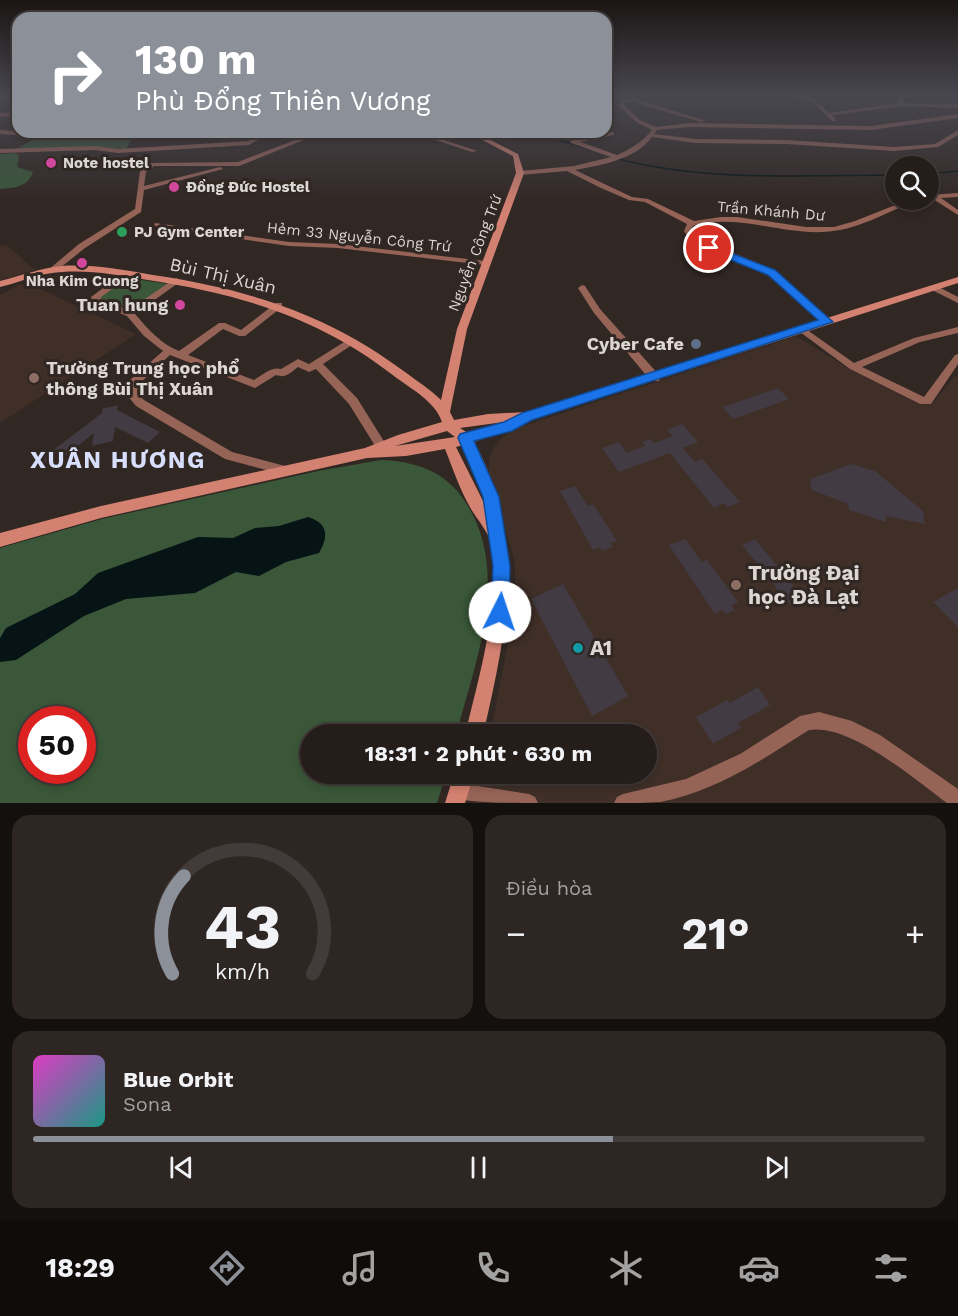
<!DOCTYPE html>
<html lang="vi">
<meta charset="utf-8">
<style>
body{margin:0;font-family:"Work Sans",sans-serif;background:#2d2623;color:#f1f3f6;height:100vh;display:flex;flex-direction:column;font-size:22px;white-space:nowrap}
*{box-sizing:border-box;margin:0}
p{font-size:20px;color:#a3a2a2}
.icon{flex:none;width:33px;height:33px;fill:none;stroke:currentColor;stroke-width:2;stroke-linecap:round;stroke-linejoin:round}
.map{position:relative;height:803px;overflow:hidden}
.side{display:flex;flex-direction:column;gap:12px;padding:12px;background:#14100e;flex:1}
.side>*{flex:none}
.guide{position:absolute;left:12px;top:12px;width:600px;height:126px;border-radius:18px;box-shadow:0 3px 9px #0003,0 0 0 2px #423b39;background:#8c9099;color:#fff;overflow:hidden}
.fabs{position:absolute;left:885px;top:156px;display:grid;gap:12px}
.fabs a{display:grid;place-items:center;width:54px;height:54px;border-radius:50%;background:#251d1a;box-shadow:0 3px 9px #0003,0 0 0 2px #423b39;font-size:30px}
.speed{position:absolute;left:18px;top:706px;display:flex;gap:12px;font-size:30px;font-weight:700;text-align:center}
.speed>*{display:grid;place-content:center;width:78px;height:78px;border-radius:50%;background:#251d1a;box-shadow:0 3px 9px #0003,0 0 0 2px #423b39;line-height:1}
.speed .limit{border:9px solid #d22;background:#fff;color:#111}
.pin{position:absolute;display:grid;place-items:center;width:51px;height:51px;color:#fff;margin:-26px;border:3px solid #fff;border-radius:50%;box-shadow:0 2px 6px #0007}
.me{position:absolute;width:66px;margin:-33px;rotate:4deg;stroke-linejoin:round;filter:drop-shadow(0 0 4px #0008)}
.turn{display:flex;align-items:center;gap:21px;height:126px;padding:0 24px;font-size:27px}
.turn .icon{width:78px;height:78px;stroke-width:2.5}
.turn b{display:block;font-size:42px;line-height:51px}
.big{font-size:45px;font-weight:700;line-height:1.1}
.side .widget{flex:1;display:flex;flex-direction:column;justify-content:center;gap:9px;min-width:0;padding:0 21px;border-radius:18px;background:#2d2623}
.side .dial{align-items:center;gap:0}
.dial svg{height:156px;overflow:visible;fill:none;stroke:#423b39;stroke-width:7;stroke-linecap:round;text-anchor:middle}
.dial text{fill:#f1f3f6;stroke:none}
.song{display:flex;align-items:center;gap:18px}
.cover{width:72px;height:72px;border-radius:9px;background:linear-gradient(135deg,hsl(310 70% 55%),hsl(170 70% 35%))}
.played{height:6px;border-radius:3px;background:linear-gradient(90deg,#8c9099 65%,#423b39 65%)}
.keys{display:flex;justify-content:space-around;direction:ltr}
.heat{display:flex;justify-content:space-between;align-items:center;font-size:33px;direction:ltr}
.side .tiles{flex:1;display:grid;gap:12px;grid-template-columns:1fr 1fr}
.widget:last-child{grid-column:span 2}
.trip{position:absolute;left:300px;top:724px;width:357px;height:60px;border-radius:30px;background:#251d1a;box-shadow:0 3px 9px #0003,0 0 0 2px #423b39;font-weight:700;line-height:60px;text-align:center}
.dock{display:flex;height:96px;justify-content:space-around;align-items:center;background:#0f0c0a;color:#a3a2a2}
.dock .icon{width:42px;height:42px}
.dock .current{color:#8c9099}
.dock b{font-size:27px;color:#f1f3f6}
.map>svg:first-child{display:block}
</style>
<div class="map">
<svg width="958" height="803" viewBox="0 0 958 803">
<rect width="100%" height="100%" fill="#312723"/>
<g fill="#3f2f27">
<path d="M7 245 35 270 0 280V246Z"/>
<path d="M20 284 36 287 136 334 0 423V295Z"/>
<path d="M796 336 853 371 916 403 928 405 933 403 955 376 958 377V803H474L482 774H646V735H490L515 606V563L489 470V458L494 447 503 437 517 428Z"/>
</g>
<g fill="#3a5739" fill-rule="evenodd">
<path d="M133 136 126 149 97 147 17 149 36 138Z"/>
<path d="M16 153 19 156 17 167 33 172C28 187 14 188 0 189V154Z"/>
<path d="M128 278 168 284 132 310 99 298Z"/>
<path d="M381 460C414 461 445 471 464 500 512 570 476 660 456 735H310V774H446L437 803H0V548L102 519 318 471ZM32 720H82V771H32Z"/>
</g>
<path fill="#071416" d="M308 517C328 523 329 536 319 553L286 562 259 576 236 572 195 593 126 599 84 616 16 660 0 662V638L6 628 75 594 98 573 198 537 233 538 255 528 279 526Z"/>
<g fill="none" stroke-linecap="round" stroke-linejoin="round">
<g stroke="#071416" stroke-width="1.5">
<path d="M559 140 592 150"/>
<path d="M618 159C709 182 803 175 896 175"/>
<path d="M928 174 958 171"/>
</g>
</g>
<g fill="#423b43">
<path d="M778 388 789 399 733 419 723 407Z"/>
<path d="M118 405 117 410 160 432 148 443 115 427 113 441 92 446 94 433 50 468 39 461 102 413V409Z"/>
<path d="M682 424 698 442 683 448 695 462 702 459 740 502 727 507 724 503 714 508 670 453 619 472 602 448 619 442 627 453 645 446 642 442 651 439 654 443 673 436 667 430Z"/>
<path d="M851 464 875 471 923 511 925 524 886 516V522L849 510 848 504 812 490 810 479Z"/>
<path d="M575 486 588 506 593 504 617 541 610 543 613 547 602 551 600 547 593 550 560 491Z"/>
<path d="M685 539 702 562 707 560 738 602 732 605 735 610 725 614 722 610 715 614 669 545Z"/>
<path d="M755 539 797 590 806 597 790 605 770 580 767 581 761 573 764 572 742 545Z"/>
<path d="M563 584 628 696 592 716 531 599Z"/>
<path d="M958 588V627L933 602Z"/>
<path d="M758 687 770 705 738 723 741 728 713 744 696 717 727 700 730 703Z"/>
</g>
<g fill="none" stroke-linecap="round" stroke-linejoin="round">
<g fill="#966357" fill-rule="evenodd">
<path d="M791 95C809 94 818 101 829 113L898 103V95H902L903 101 906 103 958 104V108L902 106 832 115 836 120 833 122 814 103Z"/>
<path d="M633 98 706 121 701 122 633 102 625 103V106L640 120 656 127 690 123 871 126 958 114V118L871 130 690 127 657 130 654 134 696 139 786 140 894 147 935 144 958 130V135L938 147 894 151 786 144 696 143 652 137C635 160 601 165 575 170L632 197 648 199 694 221 721 217H737L806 227H834L855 221 908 200H916L915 201C885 213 856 231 823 232 779 234 736 213 693 226L692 231 697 238 775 270 830 320 832 322 830 324H824L769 274 691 242 684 231 687 224 645 202 629 200 601 188 567 171 520 175 517 173 520 171 574 166 611 157 571 143 570 142 573 140 612 132 614 133V135L580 142 617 155C631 149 642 142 652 130L636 122 619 106 621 101Z"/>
<path d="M18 112V116L0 117V113Z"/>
<path d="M0 130 55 134 192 132 189 134 55 138 0 134Z"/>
<path d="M255 132H261L258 140 249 145 118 153 95 150 0 153V149L95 146 118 149 248 141 252 139Z"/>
<path d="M316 132H324L239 166H154L146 172 144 186 220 167 223 169 144 190 141 212 85 248 55 272H52L48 270 79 244 135 209 140 171 150 163 238 162Z"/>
<path d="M411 132H420L477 151 472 152Z"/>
<path d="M958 193V197L941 198 958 210V215L933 199H928V195Z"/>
<path d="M155 223 289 242 338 244 485 261 489 263 485 265 338 248 289 246 158 227 154 225Z"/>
<path d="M125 272H131L132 274 100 298 129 310 174 279 177 278 181 281 135 314C148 329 161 344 179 351L219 323H225L241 330 276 303H282V307L245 336H239L223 329 188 355 254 380C262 375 272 366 281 369L298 359 309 364 349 339H355L357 341 355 343 323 364 357 398 385 443 387 446 385 449 381 451 377 449 349 404 316 369 309 372 298 367C291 372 286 379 276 375L255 388 170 355 139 384 137 394 144 400 232 452 289 467 291 470 289 473 285 475 225 459 136 406 127 395 130 380 163 351 144 336 127 316 93 303 91 297Z"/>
<path d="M582 285 585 286 600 309 659 375 660 378 659 381H651L594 313 578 288Z"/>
<path d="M935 285 958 297V303L932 290V286Z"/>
<path d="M803 327 854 363 914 338 958 327V333L920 342 862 367 922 396 924 397 955 355 958 354V364L931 404H920L850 369 800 332 798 330Z"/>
<path d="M819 712 852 721 880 735 958 789V803H947C914 779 850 723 809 730 763 759 715 792 660 802 646 803 629 803 614 803L617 797 623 794 686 779 740 754 800 716Z"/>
<path d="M458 783 529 794 535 797 538 803C512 803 475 803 452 798L449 792 452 786Z"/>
</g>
<g fill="#d38170" fill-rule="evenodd">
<path d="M9 95H18L0 101V97Z"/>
<path d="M467 132H475L518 154 524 173 467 329 450 412 454 420 488 414 526 412 958 277V283L531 420 474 442C528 537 506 635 483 735H465C478 681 502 599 491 544 489 533 477 519 471 509 460 490 453 469 445 449L406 456 367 458 101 518 0 547V533L101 506 365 448 398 435 442 422C435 401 411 389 394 376 320 318 240 294 148 280 119 275 90 270 62 272 40 273 21 282 0 287V281C21 276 40 268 62 266 92 264 123 270 153 275 247 289 328 314 405 372 417 381 430 389 441 400L457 329 516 173 513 156ZM504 422 468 433 460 428ZM447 431 455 437 395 446ZM463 445 481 485 487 509 456 447Z"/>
<path d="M454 774H474L465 803H445Z"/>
</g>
</g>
<linearGradient id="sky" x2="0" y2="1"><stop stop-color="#1b1513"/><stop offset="0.46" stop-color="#484750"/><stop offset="1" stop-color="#484750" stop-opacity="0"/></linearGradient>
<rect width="958" height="207" fill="url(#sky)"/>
<path fill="#1a73e8" stroke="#114b97" stroke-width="1.5" d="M706 246H713L775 270 833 322 532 420 512 431 474 441 499 497 510 566 509 612 507 619 500 621 494 619 491 612 493 566 483 497 458 438 460 434 504 422 522 413 818 320 768 275 706 250Z"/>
<g fill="#d1479c" stroke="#312723" stroke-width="2">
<circle cx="51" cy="163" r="6"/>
<circle cx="174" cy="187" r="6"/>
<circle cx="82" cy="263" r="6"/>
<circle cx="180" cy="305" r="6"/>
</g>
<circle fill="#2e9e5b" stroke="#312723" stroke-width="2" cx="122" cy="232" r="6"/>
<circle fill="#5c6f8a" stroke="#312723" stroke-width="2" cx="696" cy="344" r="6"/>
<g fill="#8d6e63" stroke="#312723" stroke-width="2">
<circle cx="34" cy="378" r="6"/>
<circle cx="736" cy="585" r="6"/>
</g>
<circle fill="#0f9aa8" stroke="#312723" stroke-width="2" cx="578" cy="648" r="6"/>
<g text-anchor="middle" stroke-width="6" stroke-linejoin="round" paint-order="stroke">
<g font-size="15" font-weight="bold" fill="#ddd7d4" stroke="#312723" text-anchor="start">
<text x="63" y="168">Note hostel</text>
<text x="186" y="192">Đồng Đức Hostel</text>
<text x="134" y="237">PJ Gym Center</text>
<text x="82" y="286" text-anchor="middle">Nha Kim Cuong</text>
</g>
<g font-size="15" fill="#ddd7d4" stroke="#312723">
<text transform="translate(771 211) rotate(5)" y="5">Trần Khánh Dư</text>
<text transform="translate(359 237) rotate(6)" y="5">Hẻm 33 Nguyễn Công Trứ</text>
<text transform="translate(475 253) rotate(-69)" y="5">Nguyễn Công Trứ</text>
</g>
<g font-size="18" fill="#ddd7d4" stroke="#312723">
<text transform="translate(223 276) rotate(13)" y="6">Bùi Thị Xuân</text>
</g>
<g font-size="18" font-weight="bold" fill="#ddd7d4" stroke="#312723" text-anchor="end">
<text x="168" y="311">Tuan hung</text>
<text x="684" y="350">Cyber Cafe</text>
<text x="46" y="374" text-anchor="start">Trường Trung học phổ<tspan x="46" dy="21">thông Bùi Thị Xuân</tspan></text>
</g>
<g font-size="21" font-weight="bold" fill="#ddd7d4" stroke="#312723" text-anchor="start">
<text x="748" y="580">Trường Đại<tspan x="748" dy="24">học Đà Lạt</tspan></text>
<text x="590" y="655">A1</text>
</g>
<g font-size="24" font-weight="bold" letter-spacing="1.5" fill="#d8dffc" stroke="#312723">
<text x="118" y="468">XUÂN HƯƠNG</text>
</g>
</g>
</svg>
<div class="fabs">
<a><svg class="icon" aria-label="search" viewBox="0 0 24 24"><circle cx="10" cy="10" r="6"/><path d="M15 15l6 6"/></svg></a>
</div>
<div class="speed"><div class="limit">50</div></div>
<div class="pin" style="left:709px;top:248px;background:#d93025"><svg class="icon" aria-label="arrive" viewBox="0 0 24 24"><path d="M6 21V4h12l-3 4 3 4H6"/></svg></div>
<svg class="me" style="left:500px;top:612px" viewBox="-20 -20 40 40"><circle r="19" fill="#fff"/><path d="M0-13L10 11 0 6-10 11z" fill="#1a73e8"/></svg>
<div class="trip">18:31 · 2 phút · 630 m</div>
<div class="guide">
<div class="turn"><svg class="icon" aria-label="right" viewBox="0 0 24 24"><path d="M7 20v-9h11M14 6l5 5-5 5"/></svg><div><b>130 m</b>Phù Đổng Thiên Vương</div></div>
</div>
</div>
<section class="side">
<div class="tiles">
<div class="widget dial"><svg viewBox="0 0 100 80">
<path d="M14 69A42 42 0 1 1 86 69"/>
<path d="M14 69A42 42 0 0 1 20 19" stroke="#8c9099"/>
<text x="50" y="56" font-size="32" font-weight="700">43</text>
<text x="50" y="72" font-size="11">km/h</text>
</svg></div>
<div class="widget"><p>Điều hòa</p>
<div class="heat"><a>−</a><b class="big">21°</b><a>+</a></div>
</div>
<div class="widget">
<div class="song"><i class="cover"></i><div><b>Blue Orbit</b><p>Sona</p></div></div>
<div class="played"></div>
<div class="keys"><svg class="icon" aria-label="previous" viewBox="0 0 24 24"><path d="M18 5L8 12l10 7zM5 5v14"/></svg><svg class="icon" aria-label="pause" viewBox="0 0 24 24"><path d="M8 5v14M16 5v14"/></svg><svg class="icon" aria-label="next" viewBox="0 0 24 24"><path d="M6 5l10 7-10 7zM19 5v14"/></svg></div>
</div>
</div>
</section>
<nav class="dock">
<b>18:29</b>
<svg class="icon current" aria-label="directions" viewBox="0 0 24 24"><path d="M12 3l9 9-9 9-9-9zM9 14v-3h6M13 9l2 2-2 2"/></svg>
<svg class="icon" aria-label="music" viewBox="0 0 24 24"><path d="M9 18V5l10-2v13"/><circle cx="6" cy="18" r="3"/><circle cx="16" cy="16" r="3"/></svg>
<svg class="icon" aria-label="phone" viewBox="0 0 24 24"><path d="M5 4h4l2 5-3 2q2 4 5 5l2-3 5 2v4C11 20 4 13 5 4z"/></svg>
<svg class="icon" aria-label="climate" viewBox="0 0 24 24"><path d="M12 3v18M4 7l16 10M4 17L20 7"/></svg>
<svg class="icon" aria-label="car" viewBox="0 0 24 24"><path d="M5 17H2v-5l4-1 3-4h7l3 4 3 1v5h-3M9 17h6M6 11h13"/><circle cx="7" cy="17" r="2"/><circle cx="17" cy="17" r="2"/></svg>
<svg class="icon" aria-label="filters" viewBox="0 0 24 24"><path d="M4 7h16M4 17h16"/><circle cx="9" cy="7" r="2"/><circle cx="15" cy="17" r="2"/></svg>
</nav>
